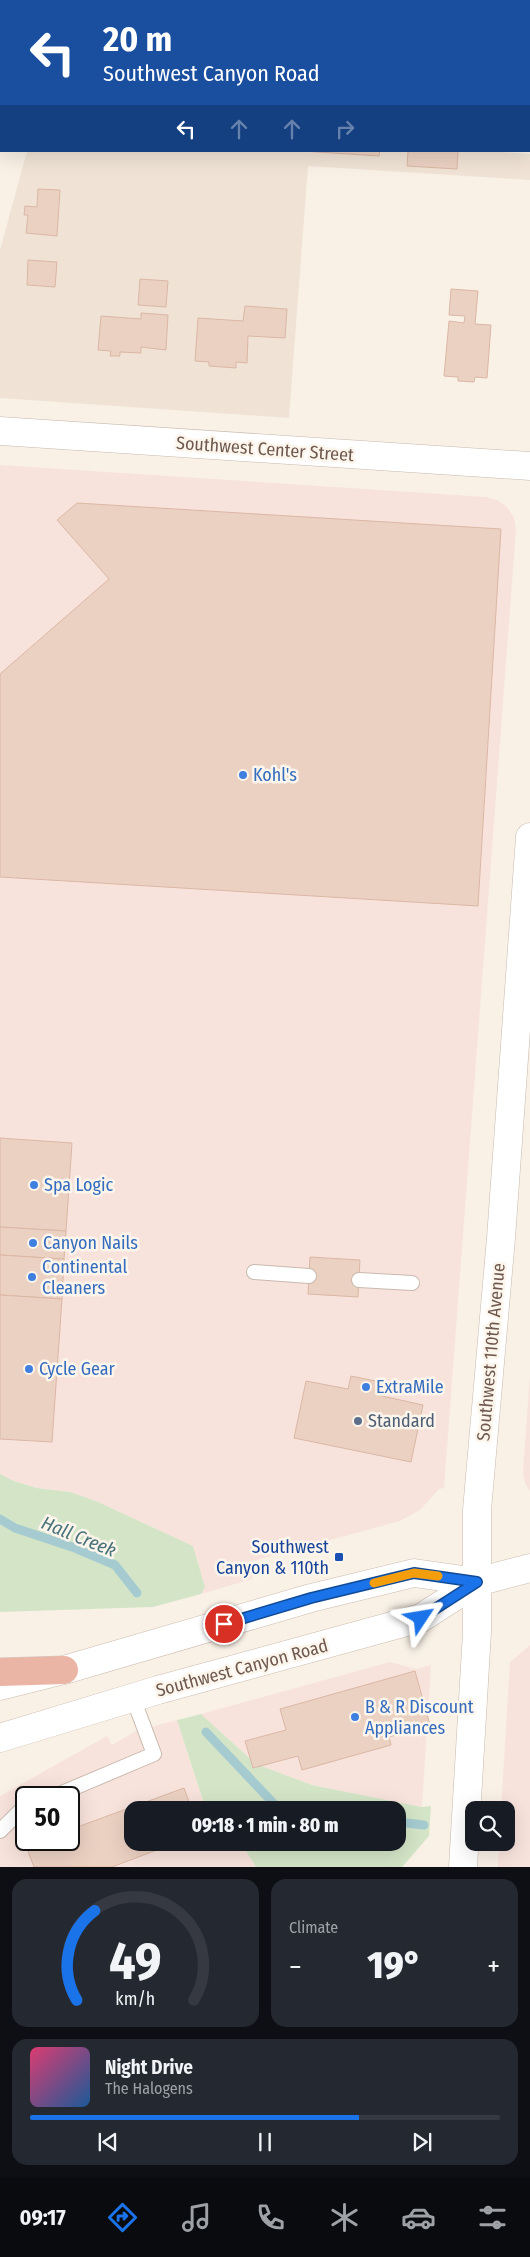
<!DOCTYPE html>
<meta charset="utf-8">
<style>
body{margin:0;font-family:"Fira Sans Condensed",sans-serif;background:#242831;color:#f1f3f6;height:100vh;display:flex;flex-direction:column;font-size:19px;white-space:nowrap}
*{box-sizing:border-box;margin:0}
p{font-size:16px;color:#9ea1a6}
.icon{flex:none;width:28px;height:28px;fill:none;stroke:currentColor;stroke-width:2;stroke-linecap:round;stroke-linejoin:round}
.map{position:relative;height:1867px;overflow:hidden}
.details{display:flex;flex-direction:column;gap:12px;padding:12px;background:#0d0f14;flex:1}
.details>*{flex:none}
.guide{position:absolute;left:0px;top:0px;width:530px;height:152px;box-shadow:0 5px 20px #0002;background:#1a4fa0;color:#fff;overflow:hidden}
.controls{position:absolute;left:465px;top:1801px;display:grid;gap:10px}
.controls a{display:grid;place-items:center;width:50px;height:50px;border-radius:10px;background:#171b24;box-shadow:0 5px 20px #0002;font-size:25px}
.speed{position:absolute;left:15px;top:1786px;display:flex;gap:10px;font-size:25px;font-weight:700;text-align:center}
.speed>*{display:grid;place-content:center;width:65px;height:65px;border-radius:50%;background:#171b24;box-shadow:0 5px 20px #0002;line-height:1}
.speed .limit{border:2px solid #111;border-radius:8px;background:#fff;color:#111}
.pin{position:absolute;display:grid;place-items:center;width:42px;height:42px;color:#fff;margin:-21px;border:2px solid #fff;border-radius:50%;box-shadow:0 1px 5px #0007}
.me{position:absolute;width:55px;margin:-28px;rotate:57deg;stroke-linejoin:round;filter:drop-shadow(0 0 4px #0008)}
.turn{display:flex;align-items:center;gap:18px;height:105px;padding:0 20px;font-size:22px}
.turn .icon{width:65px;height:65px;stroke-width:2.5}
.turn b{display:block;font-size:35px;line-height:42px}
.lanes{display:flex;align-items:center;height:48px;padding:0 20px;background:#0003;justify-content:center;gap:25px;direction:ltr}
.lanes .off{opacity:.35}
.big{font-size:38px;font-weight:800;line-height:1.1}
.details .card{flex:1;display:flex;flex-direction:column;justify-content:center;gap:8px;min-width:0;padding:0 18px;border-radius:15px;background:#242831}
.details .dial{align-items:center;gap:0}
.dial svg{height:130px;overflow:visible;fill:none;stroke:#363941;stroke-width:7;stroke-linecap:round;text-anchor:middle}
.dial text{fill:#f1f3f6;stroke:none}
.song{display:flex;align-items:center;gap:15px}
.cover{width:60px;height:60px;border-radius:8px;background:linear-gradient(135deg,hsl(340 70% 55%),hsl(210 70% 35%))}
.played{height:5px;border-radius:2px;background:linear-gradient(90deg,#1a73e8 70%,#363941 70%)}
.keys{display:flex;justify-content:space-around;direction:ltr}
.heat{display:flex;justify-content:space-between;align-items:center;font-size:28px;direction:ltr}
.details .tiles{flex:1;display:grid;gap:12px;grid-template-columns:1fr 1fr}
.card:last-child{grid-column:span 2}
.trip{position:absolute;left:124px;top:1801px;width:282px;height:50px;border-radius:15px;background:#171b24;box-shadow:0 5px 20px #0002;font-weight:800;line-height:50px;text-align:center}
.tab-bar{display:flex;height:80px;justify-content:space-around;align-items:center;background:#090b0e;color:#9ea1a6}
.tab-bar .icon{width:35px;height:35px}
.tab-bar .selected{color:#1a73e8}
.tab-bar b{font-size:22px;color:#f1f3f6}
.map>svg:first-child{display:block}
</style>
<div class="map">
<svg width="530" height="1867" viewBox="0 0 530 1867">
<rect width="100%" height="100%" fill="#f9f1e6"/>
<g fill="#f0e3d6">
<path d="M69 0H530V90L529 1Z"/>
<path d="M27 151H488L530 154V180L308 166 289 418 0 398V250Z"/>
</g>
<g fill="#f8e3dc" fill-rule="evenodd">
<path d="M0 465 487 497 497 500 507 507 514 518 516 529 444 1488 439 1489 420 1510 400 1521 253 1561 252 1579 201 1594 205 1587 193 1546 96 1501 70 1492 37 1488 14 1481 0 1474Z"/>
<path d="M530 1375V1491L525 1483 523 1472Z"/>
<path d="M530 1645V1867H498L499 1843 506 1842V1810H501L510 1662Z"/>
<path d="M390 1662 416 1669 431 1665 422 1807 312 1785 256 1764 201 1714Z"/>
<path d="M177 1720 206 1810H132V1842L241 1843 256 1867H0V1796L107 1736 112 1745 136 1731ZM26 1798H69V1840H26Z"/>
</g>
<g fill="#d4e5c7">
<path d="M0 1474 14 1481 37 1488 70 1492 96 1501 193 1546 205 1587 201 1594 153 1607 0 1612Z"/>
<path d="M201 1714 256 1764 312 1785 422 1807 431 1806 429 1836 402 1867H256L241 1843 398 1842V1810H206L177 1720Z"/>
</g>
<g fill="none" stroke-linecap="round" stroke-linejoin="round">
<g stroke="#a5cbd1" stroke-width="9">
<path d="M0 1519 15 1528 75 1548 115 1565 137 1593"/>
<path d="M206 1732 276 1806 310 1810"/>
<path d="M398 1822 424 1825"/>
</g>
</g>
<g fill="#ebd1c2" stroke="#dbb7a4">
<path d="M216 0H270L216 1Z"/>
<path d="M371 0H402L428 1H371Z"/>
<path d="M302 151H380L379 156Z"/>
<path d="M408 151H458L457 169 407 166Z"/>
<path d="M38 189 60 190 57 236 26 233 28 215H24L25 206 37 207Z"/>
<path d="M28 260 57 262 55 287 27 285Z"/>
<path d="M140 279 168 281 166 307 138 305Z"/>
<path d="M451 289 478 291 475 324 491 325 487 378 475 377 474 382 458 381V377L444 376 449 321 464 323 465 316 449 315Z"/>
<path d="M245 306 287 309 285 338 248 336 247 363 236 362V368L209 366V362L195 361 198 318 243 321Z"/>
<path d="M141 313 168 315 166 350 141 347V353L120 352V356H110L111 351 98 350 101 316 141 319Z"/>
<path d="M77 503 501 529 478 906 0 877V674L109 579 57 520Z"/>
<path d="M0 1138 72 1143 66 1231 0 1227Z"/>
<path d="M0 1227 66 1231 64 1259 0 1255Z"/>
<path d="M0 1255 64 1259 62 1299 0 1295Z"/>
<path d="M310 1257 360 1260 358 1297 308 1294Z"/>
<path d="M0 1295 62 1299 52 1442 0 1439Z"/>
<path d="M351 1376 385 1383 382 1396 423 1405 411 1462 294 1438 306 1381 348 1389Z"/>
<path d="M415 1671 430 1725 389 1737 391 1745 302 1770 298 1756 253 1768 245 1741 286 1730 280 1709Z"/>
<path d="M184 1788 192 1810H132V1842H178L112 1867H34L26 1846 43 1840H69V1830Z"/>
</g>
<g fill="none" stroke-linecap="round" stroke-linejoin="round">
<defs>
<g id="service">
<path d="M254 1272 309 1276"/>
<path d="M359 1280 412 1283"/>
<path d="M50 1798 154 1754 133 1698"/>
<path d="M0 1831 21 1810 26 1808"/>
</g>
<path id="minor" d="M0 431 530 466"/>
<path id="tertiary" d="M463 1867 477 1632V1510L501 1238 530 837"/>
<g id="secondary">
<path d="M0 1686 64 1670 311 1598 414 1573 477 1582"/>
<path d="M0 1738 158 1690 421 1618 477 1582 530 1568"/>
</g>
<path id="motorway" d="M0 1672 64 1670"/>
</defs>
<use href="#service" stroke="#c9b9ae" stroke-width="16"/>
<use href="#minor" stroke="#c9b9ae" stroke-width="29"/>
<use href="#tertiary" stroke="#c9b9ae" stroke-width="29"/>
<use href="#secondary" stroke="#cebbaf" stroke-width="29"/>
<use href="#motorway" stroke="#d4cdca" stroke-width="29"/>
<use href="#service" stroke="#fff" stroke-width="14"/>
<use href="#minor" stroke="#fff" stroke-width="28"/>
<use href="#tertiary" stroke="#fff" stroke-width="28"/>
<use href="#secondary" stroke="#fff" stroke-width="28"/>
<use href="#motorway" stroke="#ebb5a5" stroke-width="28"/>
</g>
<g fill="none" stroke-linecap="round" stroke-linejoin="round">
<defs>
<path id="route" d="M224 1624 311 1598 414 1573 477 1582 421 1618"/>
</defs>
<use href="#route" stroke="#114b97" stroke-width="12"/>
<use href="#route" stroke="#1a73e8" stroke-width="9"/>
<path stroke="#f59e0b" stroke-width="9" d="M374 1583 414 1573 438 1576"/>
</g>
<g fill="#3f7fe0" stroke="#fcf5ec" stroke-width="2">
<circle cx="243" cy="775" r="5"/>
<circle cx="34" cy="1185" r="5"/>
<circle cx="33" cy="1243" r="5"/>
<circle cx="32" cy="1277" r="5"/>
<circle cx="29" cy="1369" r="5"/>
<circle cx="366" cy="1387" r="5"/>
<circle cx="355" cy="1717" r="5"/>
</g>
<circle fill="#5c6f8a" stroke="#fcf5ec" stroke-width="2" cx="358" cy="1421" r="5"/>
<rect fill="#1a4fb4" stroke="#fcf5ec" stroke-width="2" x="334" y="1552" width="10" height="10" rx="2.5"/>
<g text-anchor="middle" stroke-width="5" stroke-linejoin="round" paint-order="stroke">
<g font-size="18" fill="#6f594e" stroke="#fcf5ec">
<text transform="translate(265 449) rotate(4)" y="6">Southwest Center Street</text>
<text transform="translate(491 1352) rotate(-85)" y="6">Southwest 110th Avenue</text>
<text transform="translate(242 1668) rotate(-15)" y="6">Southwest Canyon Road</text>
</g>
<g font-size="18" fill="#366cbe" stroke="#fcf5ec" text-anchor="start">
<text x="253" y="781">Kohl's</text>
<text x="44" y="1191">Spa Logic</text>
<text x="43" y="1249">Canyon Nails</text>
<text x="42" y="1273">Continental<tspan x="42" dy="21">Cleaners</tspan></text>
<text x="39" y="1375">Cycle Gear</text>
<text x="376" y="1393">ExtraMile</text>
<text x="365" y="1713">B &amp; R Discount<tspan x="365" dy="21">Appliances</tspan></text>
</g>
<g font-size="18" fill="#4e5e75" stroke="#fcf5ec" text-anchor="start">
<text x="368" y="1427">Standard</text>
</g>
<g font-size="18" fill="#164399" stroke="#fcf5ec" text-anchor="end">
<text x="329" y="1553">Southwest<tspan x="329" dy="21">Canyon &amp; 110th</tspan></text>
</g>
<g font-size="19" font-style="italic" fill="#487379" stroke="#fcf5ec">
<text transform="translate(79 1536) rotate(22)" y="7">Hall Creek</text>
</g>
</g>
</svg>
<div class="controls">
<a><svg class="icon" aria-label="search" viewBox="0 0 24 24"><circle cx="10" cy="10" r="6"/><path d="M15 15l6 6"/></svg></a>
</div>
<div class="speed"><div class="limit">50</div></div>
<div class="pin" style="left:224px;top:1624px;background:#d93025"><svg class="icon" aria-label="arrive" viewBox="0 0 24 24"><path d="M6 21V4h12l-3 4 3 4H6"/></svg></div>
<svg class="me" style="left:421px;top:1618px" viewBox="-20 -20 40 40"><path d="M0-17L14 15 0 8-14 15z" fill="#1a73e8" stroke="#fff" stroke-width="4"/></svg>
<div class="trip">09:18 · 1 min · 80 m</div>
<div class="guide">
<div class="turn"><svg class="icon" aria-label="left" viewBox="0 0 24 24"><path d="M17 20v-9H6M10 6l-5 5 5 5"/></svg><div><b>20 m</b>Southwest Canyon Road</div></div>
<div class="lanes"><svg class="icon" aria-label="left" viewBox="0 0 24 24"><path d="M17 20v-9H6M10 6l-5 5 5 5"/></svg><svg class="icon off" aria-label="ahead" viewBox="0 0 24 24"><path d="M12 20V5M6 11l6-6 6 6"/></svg><svg class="icon off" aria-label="ahead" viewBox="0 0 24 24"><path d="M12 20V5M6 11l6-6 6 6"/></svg><svg class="icon off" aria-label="right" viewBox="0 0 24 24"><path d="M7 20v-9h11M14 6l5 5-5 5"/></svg></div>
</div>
</div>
<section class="details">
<div class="tiles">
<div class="card dial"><svg viewBox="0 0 100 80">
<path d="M14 69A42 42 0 1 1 86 69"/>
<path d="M14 69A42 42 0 0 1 25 14" stroke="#1a73e8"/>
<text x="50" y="56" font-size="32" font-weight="700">49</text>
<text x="50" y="72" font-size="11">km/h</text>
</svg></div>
<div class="card"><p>Climate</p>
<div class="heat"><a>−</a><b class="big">19°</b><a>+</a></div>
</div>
<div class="card">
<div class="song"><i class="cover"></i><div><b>Night Drive</b><p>The Halogens</p></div></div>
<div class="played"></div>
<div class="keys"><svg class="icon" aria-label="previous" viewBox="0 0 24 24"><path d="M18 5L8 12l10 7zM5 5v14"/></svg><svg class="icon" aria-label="pause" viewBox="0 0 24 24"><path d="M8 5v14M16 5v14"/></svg><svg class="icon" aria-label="next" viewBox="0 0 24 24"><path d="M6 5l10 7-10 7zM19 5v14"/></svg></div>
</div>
</div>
</section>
<nav class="tab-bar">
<b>09:17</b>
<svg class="icon selected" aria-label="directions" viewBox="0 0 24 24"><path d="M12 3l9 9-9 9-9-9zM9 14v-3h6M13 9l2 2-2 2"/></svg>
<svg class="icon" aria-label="music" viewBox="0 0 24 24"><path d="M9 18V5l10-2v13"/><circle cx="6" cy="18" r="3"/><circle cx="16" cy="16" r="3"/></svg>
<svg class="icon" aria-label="phone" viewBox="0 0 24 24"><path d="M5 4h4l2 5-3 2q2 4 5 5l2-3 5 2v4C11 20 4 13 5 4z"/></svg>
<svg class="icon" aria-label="climate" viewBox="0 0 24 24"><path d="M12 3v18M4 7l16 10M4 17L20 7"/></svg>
<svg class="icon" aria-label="car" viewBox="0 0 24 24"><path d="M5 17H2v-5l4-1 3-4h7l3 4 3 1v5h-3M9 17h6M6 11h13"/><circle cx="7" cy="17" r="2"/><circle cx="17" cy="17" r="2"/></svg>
<svg class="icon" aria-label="filters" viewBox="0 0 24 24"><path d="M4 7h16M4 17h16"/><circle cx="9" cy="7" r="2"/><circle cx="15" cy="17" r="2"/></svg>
</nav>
